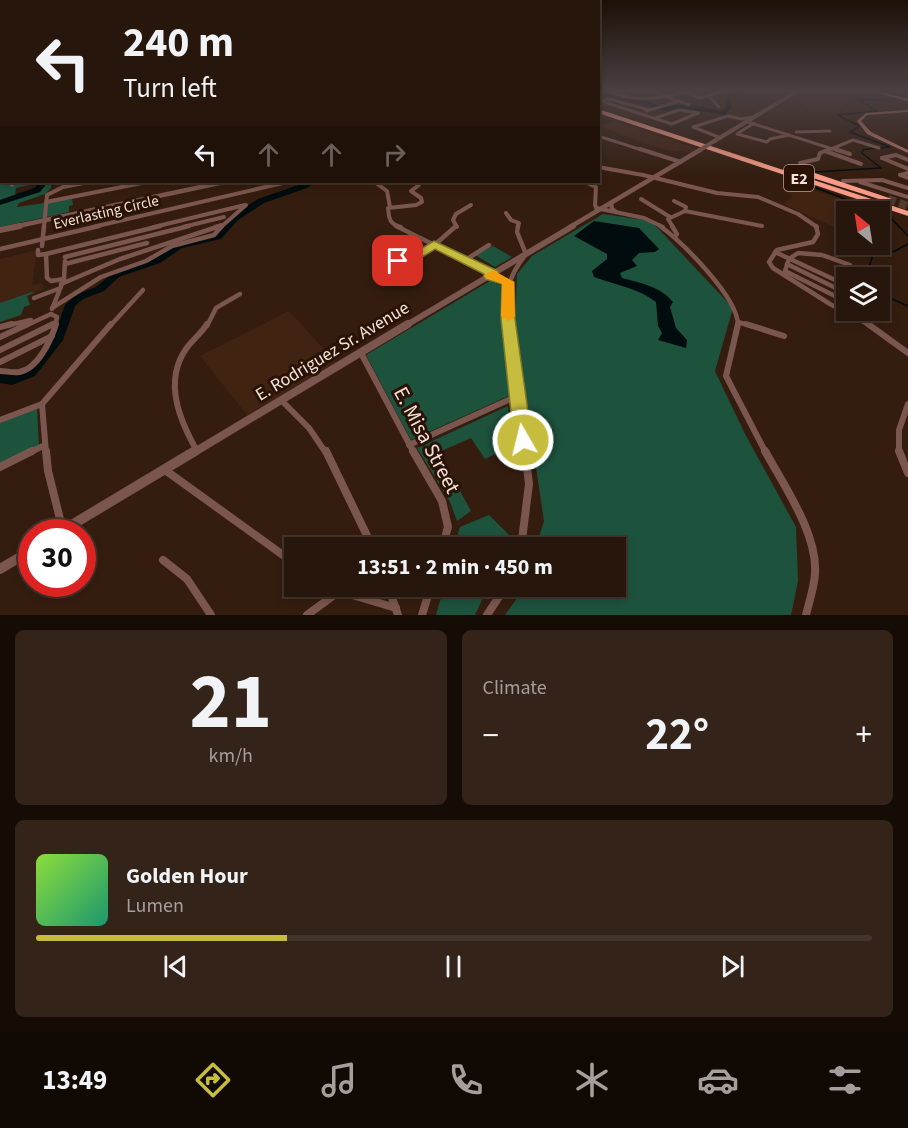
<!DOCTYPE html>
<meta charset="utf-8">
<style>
body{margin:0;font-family:"Source Sans 3",sans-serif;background:#332319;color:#f1f3f6;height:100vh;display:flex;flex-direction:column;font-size:22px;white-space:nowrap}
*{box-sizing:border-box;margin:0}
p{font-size:20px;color:#a49f9d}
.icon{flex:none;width:33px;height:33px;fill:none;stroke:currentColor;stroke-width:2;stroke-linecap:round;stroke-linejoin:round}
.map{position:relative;height:615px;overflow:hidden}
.side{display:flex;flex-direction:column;gap:15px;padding:15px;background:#150c06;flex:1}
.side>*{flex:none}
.top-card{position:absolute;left:0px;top:0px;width:600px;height:183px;box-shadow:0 3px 9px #0003,0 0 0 2px #43352c;background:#27160b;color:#f1f3f6;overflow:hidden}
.needle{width:39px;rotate:330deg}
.controls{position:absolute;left:836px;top:201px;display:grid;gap:12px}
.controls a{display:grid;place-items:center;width:54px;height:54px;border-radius:0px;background:#27160b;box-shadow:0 3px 9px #0003,0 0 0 2px #43352c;font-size:30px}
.speed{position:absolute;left:18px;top:519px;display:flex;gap:12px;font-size:30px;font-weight:700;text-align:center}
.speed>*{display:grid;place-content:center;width:78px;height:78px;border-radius:50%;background:#27160b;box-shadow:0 3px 9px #0003,0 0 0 2px #43352c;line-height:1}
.speed .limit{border:9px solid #d22;background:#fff;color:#111}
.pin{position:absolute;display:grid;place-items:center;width:51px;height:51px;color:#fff;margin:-26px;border-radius:12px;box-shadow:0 3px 9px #0006}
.me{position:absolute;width:66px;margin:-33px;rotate:352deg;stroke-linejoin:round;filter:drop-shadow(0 0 4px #0008)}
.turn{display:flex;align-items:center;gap:21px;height:126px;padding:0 24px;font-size:27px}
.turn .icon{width:78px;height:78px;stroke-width:2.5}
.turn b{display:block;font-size:42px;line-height:51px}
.lanes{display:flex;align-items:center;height:57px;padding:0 24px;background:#0003;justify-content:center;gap:30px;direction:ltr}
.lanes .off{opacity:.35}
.big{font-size:45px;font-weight:700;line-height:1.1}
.side .widget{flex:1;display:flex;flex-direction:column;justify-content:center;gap:9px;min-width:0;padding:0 21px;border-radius:9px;background:#332319}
.side .dial{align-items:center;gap:0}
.dial b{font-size:78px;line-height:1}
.song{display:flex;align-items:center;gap:18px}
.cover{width:72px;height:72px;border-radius:9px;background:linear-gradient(135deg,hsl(90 70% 55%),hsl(160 70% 35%))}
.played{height:6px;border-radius:3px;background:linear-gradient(90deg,#c6bc3d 30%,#43352c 30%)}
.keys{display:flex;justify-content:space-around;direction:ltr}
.heat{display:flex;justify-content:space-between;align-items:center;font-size:33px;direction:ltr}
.side .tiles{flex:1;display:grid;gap:15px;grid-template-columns:1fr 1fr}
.widget:last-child{grid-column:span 2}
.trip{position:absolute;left:284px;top:537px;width:342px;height:60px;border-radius:0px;background:#27160b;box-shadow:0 3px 9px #0003,0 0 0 2px #43352c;font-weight:700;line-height:60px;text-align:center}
.menu{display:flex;height:96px;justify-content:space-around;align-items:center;background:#100904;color:#a49f9d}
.menu .icon{width:42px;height:42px}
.menu .on{color:#c6bc3d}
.menu b{font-size:27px;color:#f1f3f6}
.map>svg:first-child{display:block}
</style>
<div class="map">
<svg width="908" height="615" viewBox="0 0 908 615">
<rect width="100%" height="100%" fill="#341d0f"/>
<g fill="#412312">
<path d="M821 90H846L856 93 855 96 838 109 819 111 797 103Z"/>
<path d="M616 121 697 149 690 153 681 150 676 152 655 147 599 126Z"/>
<path d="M789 183 841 198 875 211 846 212V229L837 228 783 204 793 196 780 188Z"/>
<path d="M37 250 32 285 42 283 44 289 27 296 0 320V259Z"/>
<path d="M289 311 336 362 247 415 200 356Z"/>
</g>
<g fill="#1d523d">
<path d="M0 146 2 182H15L16 185 30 182V185L16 188 15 195 37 190 44 182H51V188L45 194 19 203 17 207 72 199 73 205 69 206V212L0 227Z"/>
<path d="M603 214 651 221 733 308 715 371 745 434 796 527 798 581 791 615H505L525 587 615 586V548L536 547 544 521 515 326 517 274 532 256Z"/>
<path d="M493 246 512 257 495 267 475 255Z"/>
<path d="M490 281 504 286 502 294 513 394 411 440 366 355Z"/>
<path d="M32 292 34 293 27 296 30 305 24 307 21 315 0 322V303Z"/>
<path d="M508 406 512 446 485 459 471 438 439 452 471 511 457 521 450 502 417 448Z"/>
<path d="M37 408 39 446 0 464V423Z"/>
<path d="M489 515 512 538 507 547H454L460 527Z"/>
<path d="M444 587V586L488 587 475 615H436Z"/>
</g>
<path fill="#000c0d" d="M594 221 639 228 659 249 655 252 639 253 632 260 637 266 620 273 622 278C640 283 660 286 673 302L670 307 676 328 687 340 686 348 658 340 662 333 658 326 656 302C638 288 615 285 594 277L592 271 607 259V254L574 236Z"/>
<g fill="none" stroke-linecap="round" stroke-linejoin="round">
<g stroke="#000c0d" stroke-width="1.5">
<path d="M879 148 890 147 850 132 860 126 837 115 877 111 857 99 892 101 882 95V92L890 90"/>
<path d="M814 172 881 168 862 153 863 150 874 148"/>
<path d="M816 188 888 215 908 236"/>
<path d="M865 278 873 255 895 251 908 244"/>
<path d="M879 293 908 306"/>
</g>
<g fill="#000c0d" fill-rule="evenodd">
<path d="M737 90H744L731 98 732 107 725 115 683 108 665 111 642 104 620 102 606 97 598 98V95L606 93 621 98 643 100 665 107 683 104 723 111 726 107 725 97Z"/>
<path d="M40 182H48L40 192 0 205V200L34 188Z"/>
<path d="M307 182H316L307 188 264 203 238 220 221 239 182 248 160 263 119 277 104 291 83 299 75 306 63 340 35 376 12 385 0 383V373L12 375 27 370 54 336 65 305 75 295 96 287 113 273 154 259 176 244 215 235 232 216 258 199Z"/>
</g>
<path stroke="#503a2d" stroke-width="8" stroke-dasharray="8 4" stroke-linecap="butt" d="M888 199 908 206"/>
<g stroke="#7b564e" stroke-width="3">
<path d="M607 90C636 105 664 97 694 90"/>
<path d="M616 90H637"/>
<path d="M648 90 689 105"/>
<path d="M687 93 700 98 729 90"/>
<path d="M709 96 719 107"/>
<path d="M649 110 610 99 601 101 672 124 698 113"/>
<path d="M646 111 677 102"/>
<path d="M655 118 679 110 698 113"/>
<path d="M748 122 839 151"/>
<path d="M754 123 737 134 767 142 770 139 789 135"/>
<path d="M796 132 830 131"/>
<path d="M598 136 645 151"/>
<path d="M721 138 693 127 728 116 742 119 751 117"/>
<path d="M826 151 853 140 879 148"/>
</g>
<g stroke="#7b564e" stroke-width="4">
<path d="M640 149 681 162"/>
<path d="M835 149 850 154"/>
<path d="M825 151 861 164"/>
<path d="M882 158 896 155 908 160"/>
<path d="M882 158 908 169"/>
<path d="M800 163 818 159 820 153 830 149"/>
<path d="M598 167 643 175 717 193 758 197 798 214 817 227"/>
<path d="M908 173 900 175 908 178"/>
<path d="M843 181 882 180 908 188"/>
<path d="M585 182 596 187 595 205 597 209"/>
<path d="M860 182 908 197"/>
<path d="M376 183 387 191 390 207"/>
<path d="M12 185 13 182"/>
<path d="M641 199 670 217"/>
<path d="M674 201 686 207 685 211"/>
<path d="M46 202 147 182"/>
<path d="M596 208 644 218 663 227"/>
<path d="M506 213 511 220 519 223 518 227"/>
<path d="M44 227 47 195 63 187 89 182"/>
<path d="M93 227 287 182"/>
<path d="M154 227 245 205"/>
<path d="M183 227 224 217"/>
<path d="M215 227 222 225"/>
<path d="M221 227 246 205"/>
<path d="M401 227C390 224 389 220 388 208L416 205 422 202 421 198 411 191 419 185 416 182"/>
<path d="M457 227 453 220 456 214 471 205"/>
<path d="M673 227 668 219 685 211 762 226"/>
</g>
<g stroke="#7b564e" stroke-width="4.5">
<path d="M396 226 493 274"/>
<path d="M660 226C682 242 739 298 738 326"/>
<path d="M672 226 677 234 675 237"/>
<path d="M816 226 818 234 813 242 777 250 769 262 773 268 830 304 871 326"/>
<path d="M42 246 44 226"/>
<path d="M0 249 99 226"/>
<path d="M38 250V255L46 254 160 226"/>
<path d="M775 252 846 285"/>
<path d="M46 254 47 278 51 281 64 279"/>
<path d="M65 257 189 226"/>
<path d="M467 259 489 245"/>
<path d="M381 263 409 260 430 249 456 226"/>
<path d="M65 264 147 243"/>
<path d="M787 264 846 293"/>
<path d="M489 276 508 282"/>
<path d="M61 284 120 259 220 226"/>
<path d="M34 298 58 289"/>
<path d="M841 299 785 271 789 259 798 253 822 255 850 265V278"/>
<path d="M52 308 101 277 146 261 172 246 214 235 222 226"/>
<path d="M52 309 64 279 65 261"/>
<path d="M51 314 57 317 55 326"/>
<path d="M738 322 751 326"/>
<path d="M5 326 31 320"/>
<path d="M25 326 51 314"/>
<path d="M50 326 56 323"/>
<path d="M110 326 143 290"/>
<path d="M207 326 216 308 240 294"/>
<path d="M509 326C505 294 506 279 526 254L517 232 518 226"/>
</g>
<g stroke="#7b564e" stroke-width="6">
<path d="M509 324 525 453"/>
<path d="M738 324 726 376 766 453"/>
<path d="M746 324 784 336"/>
<path d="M868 324 908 353"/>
<path d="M0 327 12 324"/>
<path d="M0 337 28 324"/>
<path d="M0 350 53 324"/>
<path d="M361 353 414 453"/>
<path d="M0 362 52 336"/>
<path d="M0 371C6 371 13 373 19 372 38 369 51 340 56 324"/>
<path d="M282 401 309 428 326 453"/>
<path d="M0 420 42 404"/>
<path d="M409 445 517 396"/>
<path d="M197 451C180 421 163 382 186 349 192 340 201 334 207 324"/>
<path d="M29 453 45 445"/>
<path d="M46 453 42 404 111 324"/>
<path d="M899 453V430L908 404"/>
</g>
<g stroke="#7b564e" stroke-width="8">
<path d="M46 451 48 471 63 531"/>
<path d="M326 451 373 548"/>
<path d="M413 451 442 501 448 527 442 548"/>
<path d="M765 451C784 486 818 534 815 574 814 588 809 602 806 615"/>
<path d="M899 451 908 473"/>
<path d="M0 467 32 451"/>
<path d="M165 470 294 563"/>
<path d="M521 548 529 484 525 451"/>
<path d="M163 560 187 579 211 615"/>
<path d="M333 586 349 594 396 608"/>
<path d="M388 586 398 615"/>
<path d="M307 615 341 590"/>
<path d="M422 615 431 586"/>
<path d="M487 615 506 586"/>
</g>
<path stroke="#7b564e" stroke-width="4" d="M716 140 799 90"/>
<g stroke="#7b564e" stroke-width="4.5">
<path d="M611 203 612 209 616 212"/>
<path d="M13 227 224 182"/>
<path d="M570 227 700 150"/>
</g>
<g stroke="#7b564e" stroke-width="6">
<path d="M0 230 20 226"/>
<path d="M405 326 573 226"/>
</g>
<path stroke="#7b564e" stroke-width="8" d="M193 453 408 324"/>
<g stroke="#7b564e" stroke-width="10">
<path d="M60 532 195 451"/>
<path d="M0 569 32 550"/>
</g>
<path fill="#ad7265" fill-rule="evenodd" d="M908 110V112L867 115 861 121 871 132 908 150V153L867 134 857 121 866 113Z"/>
<path fill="#e4917f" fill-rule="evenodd" d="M866 90H875L908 99V101Z"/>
<g fill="#f69b87" fill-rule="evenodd">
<path d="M598 109 908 211V216L598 113Z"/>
<path d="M794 168H800L892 199 891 201H885L794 172Z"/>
</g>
<path stroke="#7b564e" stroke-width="4" d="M700 150 716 140"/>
</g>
<linearGradient id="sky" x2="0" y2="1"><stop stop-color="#1d1008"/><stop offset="0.51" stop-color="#4a4042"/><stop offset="1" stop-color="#4a4042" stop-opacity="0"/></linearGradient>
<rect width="908" height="177" fill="url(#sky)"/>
<path fill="#c6bc3d" stroke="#817a28" stroke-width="1.5" d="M434 241 498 271V275L514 282 515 319 532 440 529 445 523 447 517 445 514 440 501 319 502 284 485 279 484 274 435 249 414 262 398 265 392 261 417 251Z"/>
<path fill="#f59e0b" d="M493 270 514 282 515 316 513 319 508 321 501 316 502 284 483 276Z"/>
<g text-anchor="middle" stroke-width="6" stroke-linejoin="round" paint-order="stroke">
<g font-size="15" fill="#f2e1d8" stroke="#2a1306">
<text transform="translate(106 212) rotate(-13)" y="5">Everlasting Circle</text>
</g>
<rect fill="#2a1306" stroke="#b6a399" stroke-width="1.5" x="784" y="165" width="30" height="26" rx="4.5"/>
<g font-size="16" font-weight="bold" fill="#f2e1d8">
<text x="799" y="184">E2</text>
</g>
<g font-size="18" fill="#f2e1d8" stroke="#2a1306">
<text transform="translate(332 351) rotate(-31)" y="6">E. Rodriguez Sr. Avenue</text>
</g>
<g font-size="21" fill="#f2e1d8" stroke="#2a1306">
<text transform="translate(427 440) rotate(62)" y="7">E. Misa Street</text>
</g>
</g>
</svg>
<div class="controls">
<a><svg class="needle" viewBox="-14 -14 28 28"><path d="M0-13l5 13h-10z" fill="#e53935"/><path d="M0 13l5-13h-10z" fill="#a49f9d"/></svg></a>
<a><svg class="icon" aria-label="layers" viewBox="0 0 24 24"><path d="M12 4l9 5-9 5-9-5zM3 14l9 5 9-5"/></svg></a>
</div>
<div class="speed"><div class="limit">30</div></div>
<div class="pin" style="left:398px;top:261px;background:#d93025"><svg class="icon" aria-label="arrive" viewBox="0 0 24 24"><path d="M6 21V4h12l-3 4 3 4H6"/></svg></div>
<svg class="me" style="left:523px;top:440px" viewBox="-20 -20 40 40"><circle r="17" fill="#c6bc3d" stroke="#fff" stroke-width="3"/><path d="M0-11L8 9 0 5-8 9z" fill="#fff"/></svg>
<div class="trip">13:51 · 2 min · 450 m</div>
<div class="top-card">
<div class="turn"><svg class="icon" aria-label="left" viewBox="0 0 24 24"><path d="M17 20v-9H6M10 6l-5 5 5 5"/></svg><div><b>240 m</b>Turn left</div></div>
<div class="lanes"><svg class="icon" aria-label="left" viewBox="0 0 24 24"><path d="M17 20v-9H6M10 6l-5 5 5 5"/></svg><svg class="icon off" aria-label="ahead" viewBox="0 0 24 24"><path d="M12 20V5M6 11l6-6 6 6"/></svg><svg class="icon off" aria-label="ahead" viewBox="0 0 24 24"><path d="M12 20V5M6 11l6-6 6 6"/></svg><svg class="icon off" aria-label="right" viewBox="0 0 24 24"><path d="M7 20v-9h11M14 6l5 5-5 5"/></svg></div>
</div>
</div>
<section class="side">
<div class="tiles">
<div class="widget dial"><b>21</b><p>km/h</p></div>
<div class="widget"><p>Climate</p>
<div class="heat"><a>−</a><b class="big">22°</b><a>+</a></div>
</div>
<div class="widget">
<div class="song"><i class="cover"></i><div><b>Golden Hour</b><p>Lumen</p></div></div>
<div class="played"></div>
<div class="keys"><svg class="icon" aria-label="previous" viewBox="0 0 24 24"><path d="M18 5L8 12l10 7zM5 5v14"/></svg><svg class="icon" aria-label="pause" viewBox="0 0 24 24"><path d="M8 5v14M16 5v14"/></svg><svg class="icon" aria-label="next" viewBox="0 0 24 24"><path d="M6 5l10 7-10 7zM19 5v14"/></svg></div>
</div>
</div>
</section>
<nav class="menu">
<b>13:49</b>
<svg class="icon on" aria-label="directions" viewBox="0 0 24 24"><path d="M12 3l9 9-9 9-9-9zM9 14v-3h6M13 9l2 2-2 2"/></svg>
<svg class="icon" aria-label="music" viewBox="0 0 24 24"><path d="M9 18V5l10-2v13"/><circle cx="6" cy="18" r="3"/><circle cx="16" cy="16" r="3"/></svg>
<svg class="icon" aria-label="phone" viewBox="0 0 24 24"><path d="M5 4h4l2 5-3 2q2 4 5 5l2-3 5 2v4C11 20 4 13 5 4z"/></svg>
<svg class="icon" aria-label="climate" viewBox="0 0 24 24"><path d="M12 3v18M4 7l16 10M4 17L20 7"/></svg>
<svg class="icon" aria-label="car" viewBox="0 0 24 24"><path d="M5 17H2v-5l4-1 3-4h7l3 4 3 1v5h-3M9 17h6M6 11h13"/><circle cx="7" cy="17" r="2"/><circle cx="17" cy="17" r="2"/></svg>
<svg class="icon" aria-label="filters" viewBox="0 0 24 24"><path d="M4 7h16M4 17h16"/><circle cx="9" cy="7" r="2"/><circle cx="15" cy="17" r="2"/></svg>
</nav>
